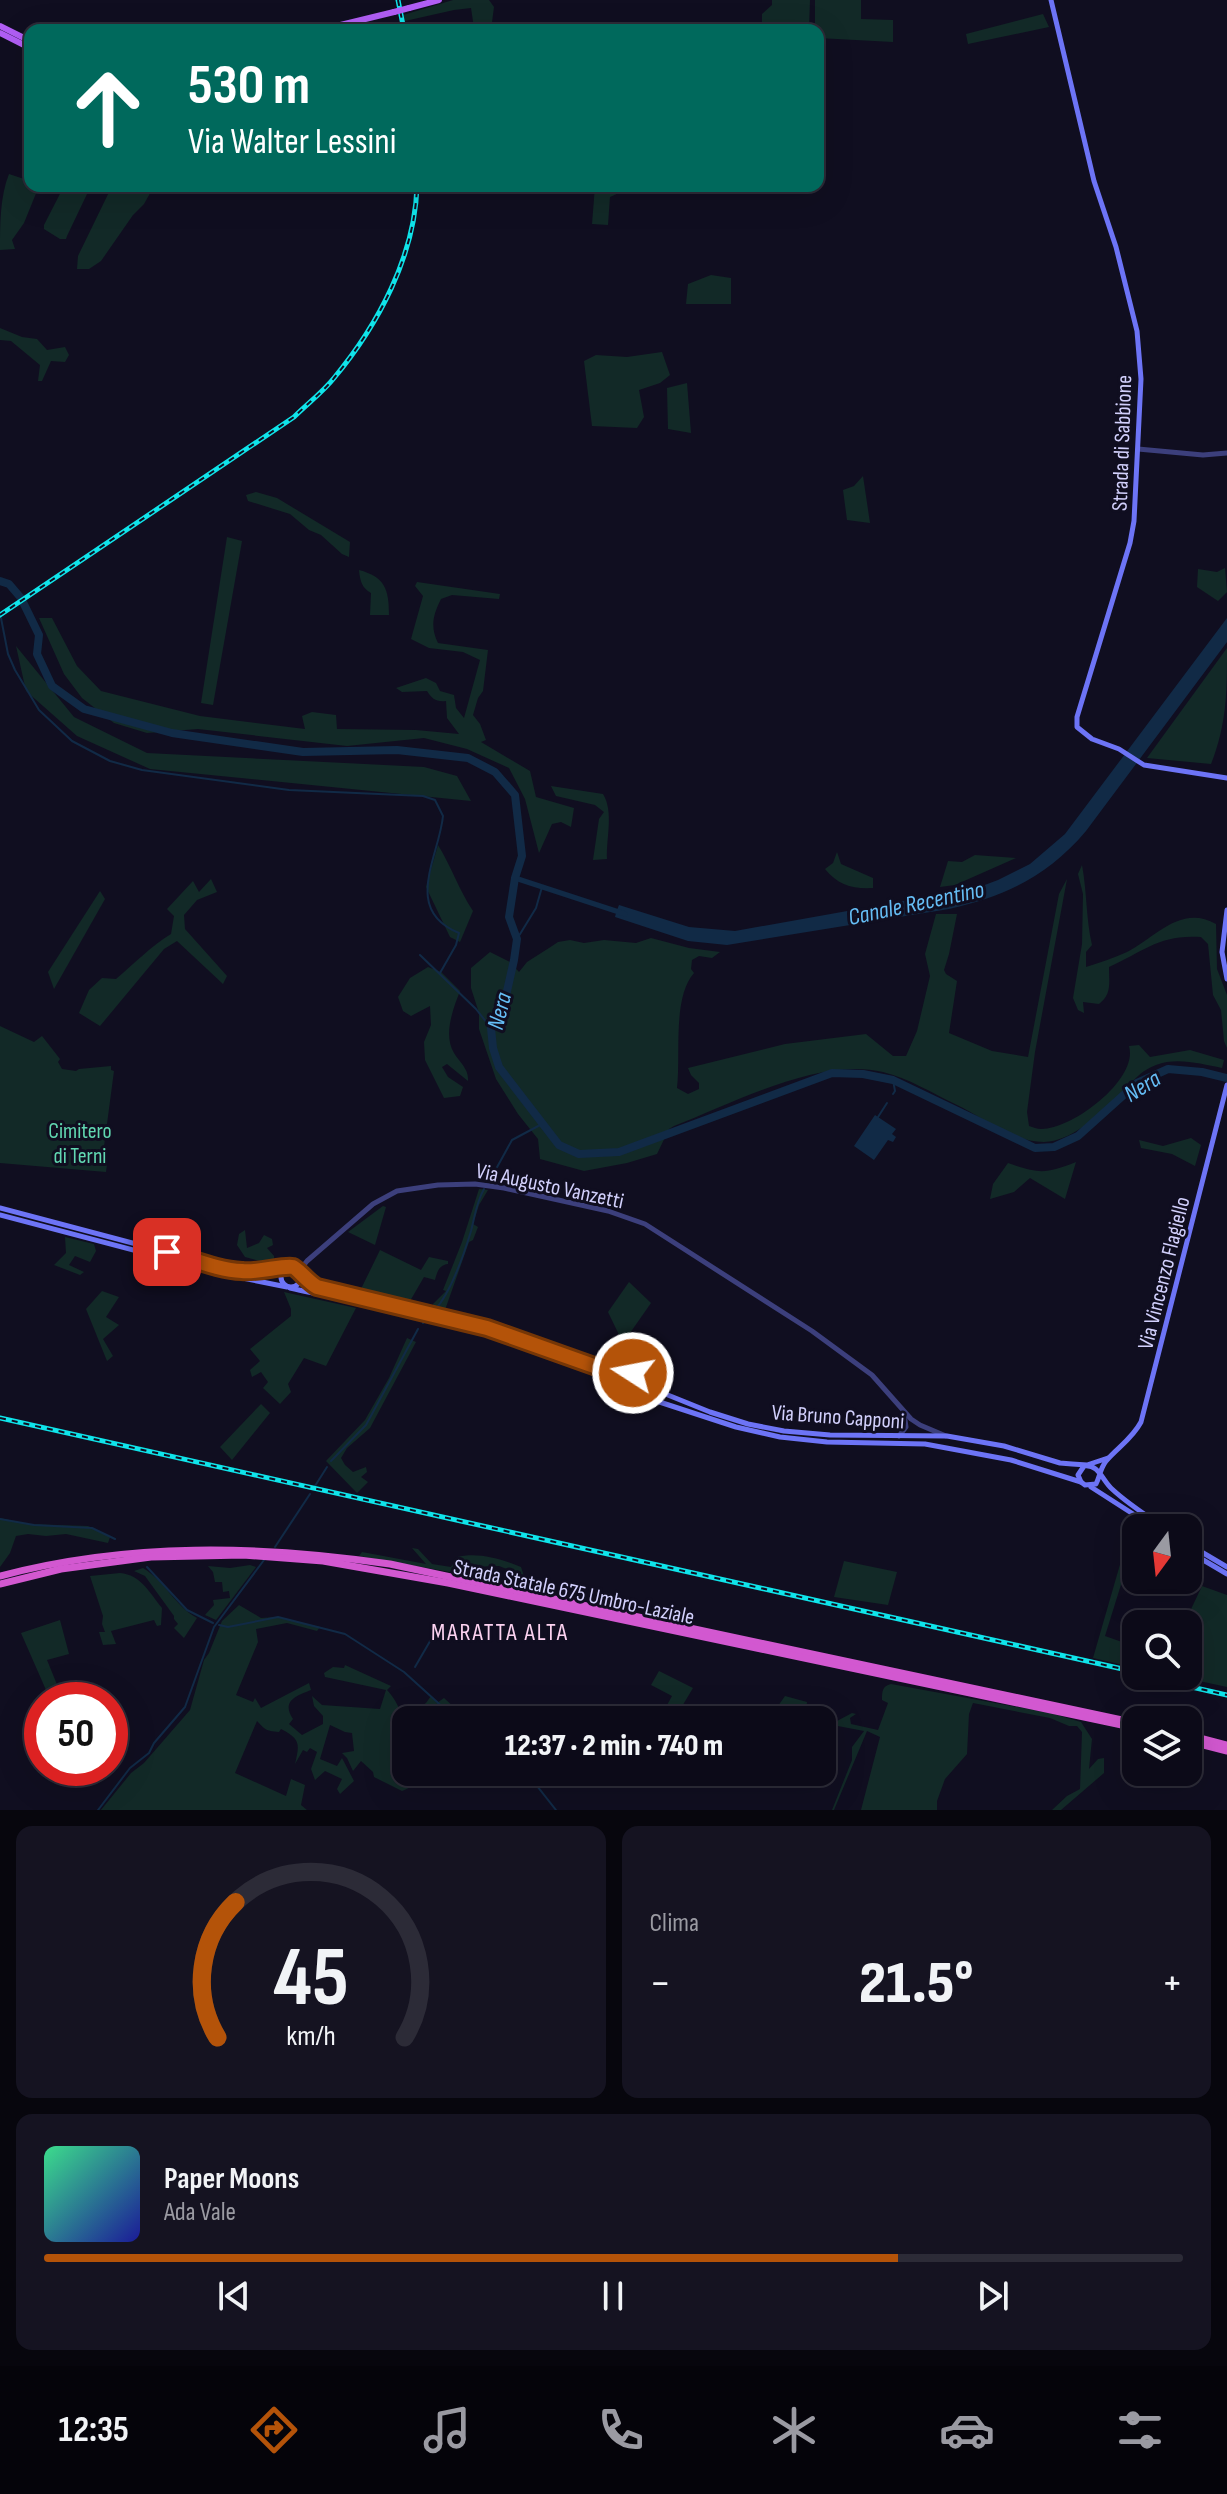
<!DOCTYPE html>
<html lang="it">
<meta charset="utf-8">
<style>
body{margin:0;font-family:"Sofia Sans Condensed",sans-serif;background:#151321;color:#f1f3f6;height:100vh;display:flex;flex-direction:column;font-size:30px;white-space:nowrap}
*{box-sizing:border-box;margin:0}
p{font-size:26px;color:#9a9aa2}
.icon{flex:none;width:44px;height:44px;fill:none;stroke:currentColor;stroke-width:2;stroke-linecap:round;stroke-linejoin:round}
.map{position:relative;height:1810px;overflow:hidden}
.details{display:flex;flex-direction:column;gap:16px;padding:16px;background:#07060d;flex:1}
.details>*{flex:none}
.guide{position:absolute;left:24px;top:24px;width:800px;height:168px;border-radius:16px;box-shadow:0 8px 32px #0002,0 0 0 2px #2c2b37;background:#00695c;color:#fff;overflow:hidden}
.needle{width:52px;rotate:195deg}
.controls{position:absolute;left:1122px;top:1514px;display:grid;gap:16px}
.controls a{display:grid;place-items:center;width:80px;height:80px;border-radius:16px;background:#0c0a18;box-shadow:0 8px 32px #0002,0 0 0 2px #2c2b37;font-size:40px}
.speed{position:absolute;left:24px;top:1682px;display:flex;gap:16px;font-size:40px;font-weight:700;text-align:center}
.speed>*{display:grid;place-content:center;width:104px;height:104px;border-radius:50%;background:#0c0a18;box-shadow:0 8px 32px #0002,0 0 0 2px #2c2b37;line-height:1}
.speed .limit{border:12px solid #d22;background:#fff;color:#111}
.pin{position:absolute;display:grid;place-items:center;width:68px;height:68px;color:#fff;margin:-34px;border-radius:16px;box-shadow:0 4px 12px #0006}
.me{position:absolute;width:88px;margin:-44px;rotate:281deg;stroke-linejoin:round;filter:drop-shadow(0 0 6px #0008)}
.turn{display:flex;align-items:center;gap:28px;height:168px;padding:0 32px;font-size:36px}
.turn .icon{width:104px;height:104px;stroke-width:2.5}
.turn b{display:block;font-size:56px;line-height:68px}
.big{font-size:60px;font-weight:800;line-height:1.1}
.details .tile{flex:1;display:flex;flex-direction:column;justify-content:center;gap:12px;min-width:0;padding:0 28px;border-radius:16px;background:#151321}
.details .dial{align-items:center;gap:0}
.dial svg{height:208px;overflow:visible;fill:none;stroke:#2c2b37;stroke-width:7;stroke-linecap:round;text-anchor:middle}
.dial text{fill:#f1f3f6;stroke:none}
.song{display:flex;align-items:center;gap:24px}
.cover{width:96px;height:96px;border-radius:12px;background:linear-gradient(135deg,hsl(150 70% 55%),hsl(240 70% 35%))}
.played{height:8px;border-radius:4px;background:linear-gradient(90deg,#b45309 75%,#2c2b37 75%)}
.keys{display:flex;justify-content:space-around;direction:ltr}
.heat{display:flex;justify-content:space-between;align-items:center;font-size:44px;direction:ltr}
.details .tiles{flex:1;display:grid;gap:16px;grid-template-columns:1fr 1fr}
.tile:last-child{grid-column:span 2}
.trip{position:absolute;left:392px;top:1706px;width:444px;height:80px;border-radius:16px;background:#0c0a18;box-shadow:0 8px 32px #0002,0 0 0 2px #2c2b37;font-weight:800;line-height:80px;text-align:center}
.dock{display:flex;height:128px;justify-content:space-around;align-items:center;background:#05040a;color:#9a9aa2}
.dock .icon{width:56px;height:56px}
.dock .current{color:#b45309}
.dock b{font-size:36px;color:#f1f3f6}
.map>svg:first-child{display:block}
</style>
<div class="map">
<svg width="1227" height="1810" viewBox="0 0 1227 1810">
<rect width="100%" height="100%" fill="#100e20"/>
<g fill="#122927">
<path d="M453 0H489L494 7 491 30 474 28 471 8 454 10 405 21 403 15Z"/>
<path d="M772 0H810L809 30H762V14L772 5Z"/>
<path d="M815 0H861V19L893 20V42L818 38V30H815Z"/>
<path d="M1043 14 1049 27 968 44 966 34Z"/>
<path d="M30 165V186H39L24 223 12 240 15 249 0 250C0 225 0 196 9 174L27 180 26 173Z"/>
<path d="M64 186H87V194L67 236 66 239H60L44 229V225Z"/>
<path d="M112 186H154L144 204 133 215 101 261 89 269H77L78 256Z"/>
<path d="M595 186H622L621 192 610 197 608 225 592 224Z"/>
<path d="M711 275 731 278V304H686L688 284Z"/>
<path d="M0 328 22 337 37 339 47 350 65 347 69 355 65 362 51 361 42 381H38L40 365 11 341 0 340Z"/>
<path d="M662 352 670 375 660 383 639 390 644 417 637 428 592 426 584 361 596 355 627 357Z"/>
<path d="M687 383 691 433 668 429 667 388Z"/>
<path d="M863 476 870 523 847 520 843 490 854 486Z"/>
<path d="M256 492 277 498 350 542 349 557 342 554 321 535 309 530 290 514 248 501 246 495Z"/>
<path d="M227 537 242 541 213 705 201 703Z"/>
<path d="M1225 568 1227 592 1218 601 1197 587 1198 569 1217 572Z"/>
<path d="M359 570C385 577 389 589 389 615H370L371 593C362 588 360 581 359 570Z"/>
<path d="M417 582 500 594 499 599 452 595 441 599C433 615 430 627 438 643L488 650 483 691 478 698 473 715 480 724 486 740 481 742 530 771 536 797 574 808 571 827 561 822 552 824 539 853 525 799 509 768 467 749 424 738 347 746 198 729 147 733 114 723 82 698 64 674 39 618H52L77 666 101 691 200 716 305 729 302 716 312 712 336 715 337 729 416 730 459 734 447 718 446 701C436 702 432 699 427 691L402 692 396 688 426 678 436 683 440 691 454 695 456 708 464 718 480 660 463 652 429 648 411 639 423 596 415 586Z"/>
<path d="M16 646 74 717 147 753 424 767 457 776 471 801 150 769 77 736 26 691Z"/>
<path d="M1227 648C1227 691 1227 723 1211 764L1147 758Z"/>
<path d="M551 786 603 794C614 812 606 838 607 859L593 860 599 819 604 812 595 805 556 796Z"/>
<path d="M438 845C451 866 459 890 473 911L460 942 450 937 426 887Z"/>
<path d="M837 852 841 864 873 878V888C852 889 838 885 825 869L833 863Z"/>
<path d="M975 855 1016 858 955 885 940 887 948 861 962 862Z"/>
<path d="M1082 865C1087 892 1086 919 1092 945L1086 952V967C1099 963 1114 958 1127 952 1156 937 1181 904 1216 924L1217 969 1227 995V1048L1224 1041 1221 1010 1213 995 1208 944 1201 937C1160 934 1144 951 1109 967 1109 983 1112 994 1099 1004L1083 1002 1084 1013 1078 1010 1073 998 1082 944 1083 894 1078 874Z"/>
<path d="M211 879 217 892 197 900 184 915 185 929 227 976 223 984 177 941 164 949 100 1026 79 1013 89 990 102 978 116 979C134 964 151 946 171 934L174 916 167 909 193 881 199 892Z"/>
<path d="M1067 879 1035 1052 1027 1112 1029 1126C1033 1127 1037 1129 1041 1129 1071 1130 1139 1080 1129 1046L1139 1045 1150 1057 1190 1050 1224 1060 1222 1068C1201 1064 1177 1057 1156 1065 1137 1072 1129 1087 1115 1100 1095 1118 1071 1141 1044 1142 1012 1142 983 1117 955 1104 932 1093 908 1078 883 1072 819 1057 733 1103 674 1126L669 1129 657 1154 627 1163 584 1171 540 1159 538 1139 518 1114 496 1079 479 1029V1013L471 988V968L490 952 510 962 519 972 527 962 549 948 558 942 570 940 584 943 604 940 636 943 651 938 689 948 720 952 712 958 699 956 692 960 691 969 694 973C672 998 681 1056 677 1088L688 1094 699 1089V1083L691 1075 688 1068 785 1044 866 1034 893 1056H906L917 1031 930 976 925 954 936 914H957L949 954 944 970 946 974 957 981 949 1033 992 1051 1028 1057 1059 894Z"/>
<path d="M100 891 105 899 54 989 48 972Z"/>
<path d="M428 967 441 972 460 991C453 1009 443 1035 454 1053 460 1063 469 1069 468 1081L447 1064 442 1067 448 1077 463 1087 460 1096 444 1098 425 1060 424 1042 431 1025 430 1006 411 1016 403 1011 398 997 410 978Z"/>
<path d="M0 1026 34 1042 42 1036 60 1059 58 1062 62 1069 76 1071 79 1069 111 1066V1070L114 1071 103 1154 108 1156 106 1172 0 1163Z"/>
<path d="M1191 1138 1201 1145 1195 1166 1172 1154 1141 1148 1139 1140 1163 1146Z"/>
<path d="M1076 1162 1065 1199 1030 1178 1014 1192 990 1199 993 1184 1008 1163C1039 1174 1046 1174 1076 1162Z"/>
<path d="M479 1189 488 1190 479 1205 473 1224 478 1227 473 1240 469 1242 445 1310 434 1309 433 1304 446 1291 443 1290 462 1242Z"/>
<path d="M383 1206 386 1207 375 1245 348 1232Z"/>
<path d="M245 1230 247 1248 259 1243 264 1235 272 1239 273 1245 267 1248 274 1256V1265L245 1257 237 1245 239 1234Z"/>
<path d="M65 1237 94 1244 96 1251 90 1262 75 1256 69 1265 84 1272 80 1275 54 1265 66 1253Z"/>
<path d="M380 1250 421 1270 429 1257 448 1261V1264C439 1265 437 1272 435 1280L424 1277 410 1301 364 1292 361 1289Z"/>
<path d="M629 1282 651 1303 623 1343 608 1312Z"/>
<path d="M102 1291 119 1297 106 1317 119 1325 103 1339 113 1356 107 1361 86 1309Z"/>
<path d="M284 1292 356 1308 326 1366 304 1358 288 1384 291 1392 280 1404 263 1388 268 1382 261 1372 252 1377 250 1370 260 1361 250 1349 291 1316V1309Z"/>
<path d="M407 1338 416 1342 370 1428 347 1448 341 1458 345 1465 353 1472 366 1467 367 1472 361 1477 368 1482 357 1493 326 1461 365 1420 389 1378Z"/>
<path d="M261 1404 270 1413 232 1460 220 1447Z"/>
<path d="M0 1518 28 1524 88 1526 110 1537 108 1543 66 1534 46 1536 28 1534 16 1536 10 1553 0 1567Z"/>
<path d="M1136 1524 1144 1528H1136V1539L1123 1563 1124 1575 1105 1636 1136 1647V1668L1093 1658 1121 1561Z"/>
<path d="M412 1548 418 1549 432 1564 451 1567 457 1557C478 1552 502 1559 521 1567L526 1582 518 1580 515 1572 499 1566 470 1567C480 1579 505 1579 520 1585L462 1575 451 1570 450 1572 359 1556 362 1552 426 1564Z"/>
<path d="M844 1561 897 1572 888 1605 834 1597Z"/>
<path d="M250 1565 256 1567 216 1620 205 1615 214 1605 213 1600 230 1598 229 1591 223 1592 222 1582H215L213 1572 208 1566 230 1568Z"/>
<path d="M143 1568C165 1581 175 1606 197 1618L184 1638 174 1628 178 1624 174 1619V1616L145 1576 134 1571Z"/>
<path d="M120 1573C141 1575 149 1592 162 1608L161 1625 157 1626 154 1620 111 1631 116 1644 103 1645 99 1632H105L102 1624 103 1616 90 1576Z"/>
<path d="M1202 1586 1227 1595V1687L1176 1676H1188V1624H1184Z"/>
<path d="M239 1605 261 1618 276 1617 320 1627 317 1631 287 1623 256 1629 258 1642 236 1695 253 1702 255 1698 261 1708 309 1683 311 1690C296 1696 281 1701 293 1719L289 1724 302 1735 323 1724V1716L314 1706 312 1696 322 1705 380 1709 386 1690 325 1677 324 1673 333 1667 344 1668 345 1665 391 1686 387 1690C408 1712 406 1743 406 1772H425C420 1781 411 1788 402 1791L374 1777 373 1772 361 1761 353 1771 347 1758 342 1753 354 1751 352 1733 345 1732 330 1725 320 1759 337 1766 342 1758 354 1781 340 1794 337 1789 342 1779 325 1771 315 1780 311 1769 317 1752 310 1748 307 1752 303 1750 295 1764C300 1743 300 1739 281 1729L279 1732C265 1731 265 1729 257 1721L235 1773 286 1796 291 1779 305 1785 301 1805 307 1810H101L131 1773 144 1763 190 1710 204 1660 209 1653 222 1621Z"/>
<path d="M60 1620 69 1654 47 1660 58 1687 46 1690 21 1633Z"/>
<path d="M659 1671 693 1688 678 1713 666 1707 672 1696 651 1685Z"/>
<path d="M891 1684 1050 1713 1081 1722 1092 1739 1089 1769 1098 1759 1104 1758V1773L1061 1810H1052L1067 1796 1080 1789 1082 1732 1077 1726H1069L1050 1718 973 1703 969 1714 967 1754 945 1779 937 1801V1810H861L880 1737 867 1731 834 1810H832L852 1760V1747L864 1731 822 1723V1720H808L762 1710V1706L771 1708 778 1706 785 1696 807 1702 806 1715 837 1721 852 1713 856 1714 850 1718 851 1724 878 1730 888 1703 882 1700C882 1692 882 1686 891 1684Z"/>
<path d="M431 1696 437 1703 444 1698 468 1720 416 1719 411 1713 426 1703Z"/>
</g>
<g fill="#112a46">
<path d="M1227 618V642L1086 831C1048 876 1006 896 949 909L727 945 688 941 615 917 616 913H621L617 910 619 905 689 927 735 931 920 898 982 886 998 880 1030 864 1065 834Z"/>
<path d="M875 1115 896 1129 892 1134 896 1137 893 1142 888 1140 874 1160 854 1146Z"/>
</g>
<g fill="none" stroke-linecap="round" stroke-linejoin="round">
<g stroke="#112a46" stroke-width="2">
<path d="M1 618 8 654 15 670 39 710 72 741 110 761 142 770 289 790 423 796 435 800 443 816C439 857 402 910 459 933L456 945 440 973"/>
<path d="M517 939 536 908 542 887"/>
<path d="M420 955 476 1009 491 1028"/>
<path d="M893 1080 895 1091 893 1094"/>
<path d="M878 1117 887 1103"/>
<path d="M490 1180 512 1140 542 1124"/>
<path d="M434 1311C450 1294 464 1254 471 1231 475 1216 476 1203 484 1189"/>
<path d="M423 1323 424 1322"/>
<path d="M331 1461 366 1425 418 1329"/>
<path d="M315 1486 327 1467"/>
<path d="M0 1519 34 1525 92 1528 115 1539"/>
<path d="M275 1547 310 1494"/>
<path d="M147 1567 187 1610 213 1623"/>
<path d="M219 1625 228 1627 278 1617 345 1634 404 1672 457 1720"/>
<path d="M415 1667 440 1624"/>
<path d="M526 1772 556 1810"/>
<path d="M98 1810 130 1768 149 1753 154 1743 185 1707 214 1627 264 1560"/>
</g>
<path stroke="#112a46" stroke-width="5" d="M515 878 625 914"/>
<path stroke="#112a46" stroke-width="8" d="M0 581 9 584 21 598 39 635 37 654 52 686 84 709 172 733 303 752 397 750 468 758 495 772 515 795 522 856 515 878 509 917 517 939 514 960 505 1000 491 1028 493 1048 499 1067 559 1145 579 1154 619 1152 832 1073 863 1074 893 1080 1035 1148 1054 1147 1078 1136 1137 1083 1168 1069 1202 1072 1227 1078"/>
<g stroke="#3c3f7c" stroke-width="5">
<path d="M1138 449 1203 455 1227 453"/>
<path d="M299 1271 307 1261 373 1204 397 1191 438 1185 475 1184 504 1188 608 1211 645 1224 812 1331 872 1375 911 1419 920 1425 946 1436"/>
<path d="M899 1436 906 1427 904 1413"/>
</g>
<g stroke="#6d74f6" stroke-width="5">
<path d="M1051 0 1094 181 1116 247 1137 331 1141 379 1134 521 1130 543 1077 717V727L1092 739 1119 749 1144 765 1227 778"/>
<path d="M1227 910 1222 952 1227 979"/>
<path d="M0 1208 238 1271 260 1272 286 1268"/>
<path d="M0 1215 232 1276 287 1287"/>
<circle cx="291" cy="1277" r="10"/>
<path d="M301 1275 306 1280 317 1287 487 1328 622 1375"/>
<path d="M290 1288C401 1313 516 1332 618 1385"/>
<circle cx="629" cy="1384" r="11"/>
<path d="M640 1382 648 1387 710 1412 748 1424 784 1431 830 1435 947 1436 1004 1446 1060 1463 1072 1464 1087 1465 1108 1458"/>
<path d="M635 1394 736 1427 780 1437 827 1442 925 1444 1011 1460 1081 1482"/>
<path d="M1091 1487 1155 1528"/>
<path d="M1165 1528C1147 1516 1128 1504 1112 1489 1102 1480 1099 1464 1084 1466L1078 1475 1081 1482 1085 1485 1096 1484C1100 1476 1100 1469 1106 1461 1118 1447 1132 1439 1141 1422L1227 1085"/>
<path d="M1188 1544 1227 1567"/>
<path d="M1188 1551 1227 1574"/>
</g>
<g stroke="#b15ef5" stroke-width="6">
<path d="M409 8 439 0"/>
<path d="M0 26 30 41"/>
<path d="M320 30 394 12"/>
<path d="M0 33 30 48"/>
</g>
<g stroke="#d258d0" stroke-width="7">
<path d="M0 1576C129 1542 259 1545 390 1564L1136 1723"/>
<path d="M0 1584 61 1569 151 1557 243 1555 323 1561 448 1583 1136 1728"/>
<path d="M1188 1735 1227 1745"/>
<path d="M1188 1741 1227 1751"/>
</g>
<defs>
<g id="rail">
<path d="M398 0 404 30"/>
<path d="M0 615 294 417C307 404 323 392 334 378 378 325 415 256 417 186"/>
<path d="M0 1418 1136 1672"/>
<path d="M1143 1676 1227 1695"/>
</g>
</defs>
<use href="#rail" stroke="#0fe4ea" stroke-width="5"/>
<use href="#rail" stroke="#100e20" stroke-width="2" stroke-dasharray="6" stroke-linecap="butt"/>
<path stroke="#b15ef5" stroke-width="6" d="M394 12 409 8"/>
</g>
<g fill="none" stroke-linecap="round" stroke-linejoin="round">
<defs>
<path id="route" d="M167 1252C191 1258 217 1270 242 1271 257 1273 283 1265 293 1267 297 1268 309 1283 317 1287L487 1328 608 1371 622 1375 633 1373"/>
</defs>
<use href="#route" stroke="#753606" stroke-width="20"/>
<use href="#route" stroke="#b45309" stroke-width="14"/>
</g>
<g text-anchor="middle" stroke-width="6" stroke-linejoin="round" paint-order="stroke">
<g font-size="22" fill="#d2d0fc" stroke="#100e20">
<text transform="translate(1121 443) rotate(-88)" y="8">Strada di Sabbione</text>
<text transform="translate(550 1185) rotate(12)" y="8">Via Augusto Vanzetti</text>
<text transform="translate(1163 1273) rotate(-76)" y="8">Via Vincenzo Flagiello</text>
<text transform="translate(838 1416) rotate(4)" y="8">Via Bruno Capponi</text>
<text transform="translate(574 1591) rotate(12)" y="8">Strada Statale 675 Umbro-Laziale</text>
</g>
<g font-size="22" fill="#61d7b1" stroke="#100e20">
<text x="80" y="1138">Cimitero<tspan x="80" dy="25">di Terni</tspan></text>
</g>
<g font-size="24" font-style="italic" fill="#65bdf5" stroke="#100e20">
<text transform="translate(916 903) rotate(-12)" y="8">Canale Recentino</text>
<text transform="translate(499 1011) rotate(-76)" y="8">Nera</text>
<text transform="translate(1142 1086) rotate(-32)" y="8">Nera</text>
</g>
<g font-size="24" letter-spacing="2" fill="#fcd2f0" stroke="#100e20">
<text x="500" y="1640">MARATTA ALTA</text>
</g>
</g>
</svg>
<div class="controls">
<a><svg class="needle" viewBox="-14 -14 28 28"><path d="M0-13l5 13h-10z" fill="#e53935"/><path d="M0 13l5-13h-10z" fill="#9a9aa2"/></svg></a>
<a><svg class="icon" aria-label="search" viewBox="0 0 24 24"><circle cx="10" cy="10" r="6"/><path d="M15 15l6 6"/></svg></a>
<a><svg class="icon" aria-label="layers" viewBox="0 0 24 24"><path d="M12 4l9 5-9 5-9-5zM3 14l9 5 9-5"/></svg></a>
</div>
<div class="speed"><div class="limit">50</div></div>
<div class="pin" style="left:167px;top:1252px;background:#d93025"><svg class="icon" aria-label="arrive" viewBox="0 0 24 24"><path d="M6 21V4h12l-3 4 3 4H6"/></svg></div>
<svg class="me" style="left:633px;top:1373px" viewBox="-20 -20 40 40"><circle r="17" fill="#b45309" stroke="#fff" stroke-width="3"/><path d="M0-11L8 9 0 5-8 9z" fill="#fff"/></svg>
<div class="trip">12:37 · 2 min · 740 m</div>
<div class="guide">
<div class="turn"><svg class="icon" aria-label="ahead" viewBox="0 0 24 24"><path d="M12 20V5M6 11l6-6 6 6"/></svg><div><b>530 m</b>Via Walter Lessini</div></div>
</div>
</div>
<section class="details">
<div class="tiles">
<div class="tile dial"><svg viewBox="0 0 100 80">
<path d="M14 69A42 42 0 1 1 86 69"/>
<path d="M14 69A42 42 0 0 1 21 17" stroke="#b45309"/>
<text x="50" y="56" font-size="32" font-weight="700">45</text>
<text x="50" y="72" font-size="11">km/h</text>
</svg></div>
<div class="tile"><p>Clima</p>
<div class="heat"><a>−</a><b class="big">21.5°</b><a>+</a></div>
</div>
<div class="tile">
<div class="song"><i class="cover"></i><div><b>Paper Moons</b><p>Ada Vale</p></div></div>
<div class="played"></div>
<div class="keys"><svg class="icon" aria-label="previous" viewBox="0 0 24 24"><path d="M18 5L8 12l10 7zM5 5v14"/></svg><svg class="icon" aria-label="pause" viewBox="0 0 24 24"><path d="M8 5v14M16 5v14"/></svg><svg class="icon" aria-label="next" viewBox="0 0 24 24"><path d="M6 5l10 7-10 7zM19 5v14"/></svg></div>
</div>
</div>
</section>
<nav class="dock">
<b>12:35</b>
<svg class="icon current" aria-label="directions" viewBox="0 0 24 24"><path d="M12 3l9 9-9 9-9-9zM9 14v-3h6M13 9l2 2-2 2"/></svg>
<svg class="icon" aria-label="music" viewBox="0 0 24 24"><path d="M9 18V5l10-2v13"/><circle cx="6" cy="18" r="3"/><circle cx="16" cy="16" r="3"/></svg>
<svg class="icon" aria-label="phone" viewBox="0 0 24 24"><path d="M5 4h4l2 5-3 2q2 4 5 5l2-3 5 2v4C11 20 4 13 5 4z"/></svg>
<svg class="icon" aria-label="climate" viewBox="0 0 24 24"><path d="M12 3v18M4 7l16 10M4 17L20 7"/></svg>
<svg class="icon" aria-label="car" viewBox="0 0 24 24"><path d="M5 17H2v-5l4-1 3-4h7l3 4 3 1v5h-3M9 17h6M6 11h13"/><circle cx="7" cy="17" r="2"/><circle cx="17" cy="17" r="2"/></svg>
<svg class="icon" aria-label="filters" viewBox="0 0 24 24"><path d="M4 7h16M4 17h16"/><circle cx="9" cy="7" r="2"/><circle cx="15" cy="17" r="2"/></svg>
</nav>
